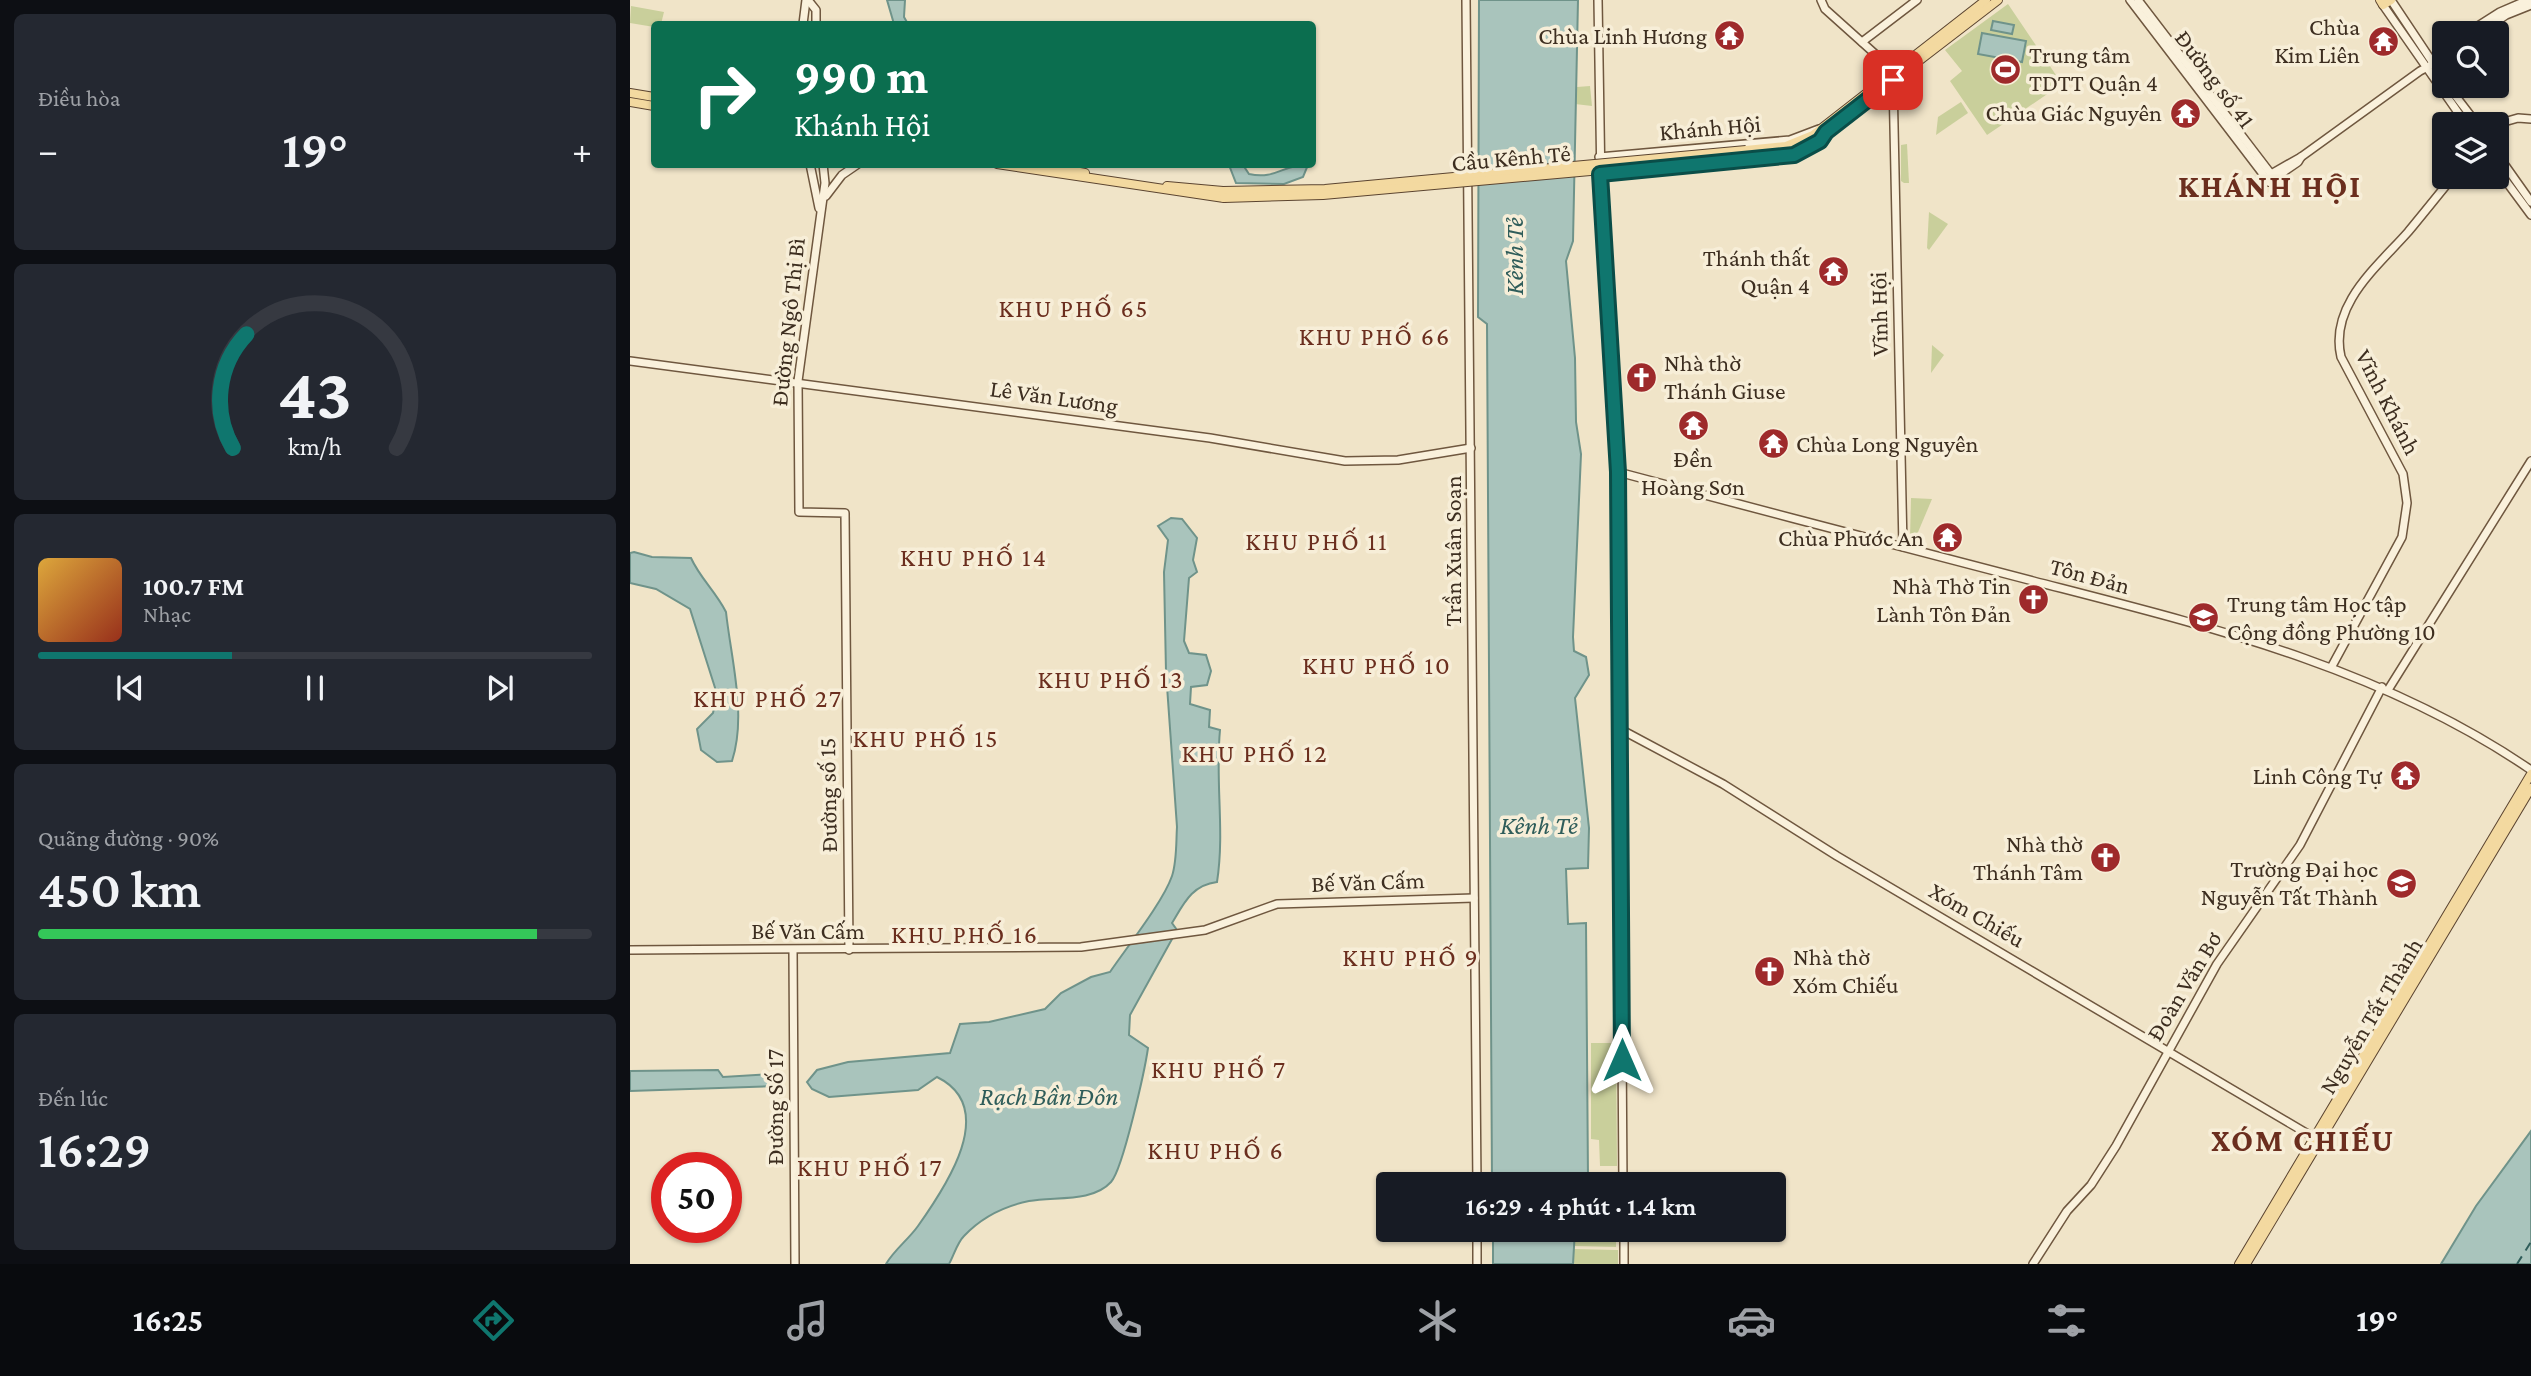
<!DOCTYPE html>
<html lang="vi">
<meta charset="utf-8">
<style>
body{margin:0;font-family:"Crimson Pro",serif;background:#242831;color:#f1f3f6;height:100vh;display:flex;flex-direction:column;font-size:26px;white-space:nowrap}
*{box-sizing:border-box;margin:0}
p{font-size:23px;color:#9ea1a6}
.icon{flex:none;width:38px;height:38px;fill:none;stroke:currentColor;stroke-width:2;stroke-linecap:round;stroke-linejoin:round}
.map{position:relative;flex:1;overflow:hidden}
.panel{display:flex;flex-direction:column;gap:14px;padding:14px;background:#0d0f14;width:630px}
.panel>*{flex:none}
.banner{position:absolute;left:21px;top:21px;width:665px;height:147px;border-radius:7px;box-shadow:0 2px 5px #0004;background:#0b6e4f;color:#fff;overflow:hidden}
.fabs{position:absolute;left:1802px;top:21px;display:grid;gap:14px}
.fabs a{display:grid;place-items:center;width:77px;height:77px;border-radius:7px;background:#171b24;box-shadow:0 2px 5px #0004;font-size:35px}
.speed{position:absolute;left:21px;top:1152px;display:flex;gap:14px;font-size:35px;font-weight:700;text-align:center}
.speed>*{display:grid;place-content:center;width:91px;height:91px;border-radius:50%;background:#171b24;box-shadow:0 2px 5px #0004;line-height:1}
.speed .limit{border:10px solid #d22;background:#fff;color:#111}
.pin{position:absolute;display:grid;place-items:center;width:60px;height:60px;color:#fff;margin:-30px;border-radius:14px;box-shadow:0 4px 10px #0006}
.me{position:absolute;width:77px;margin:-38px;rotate:0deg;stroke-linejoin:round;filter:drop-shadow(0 0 5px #0008)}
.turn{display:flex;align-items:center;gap:24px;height:147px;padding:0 28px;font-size:32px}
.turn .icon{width:91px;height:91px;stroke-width:2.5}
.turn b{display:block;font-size:49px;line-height:60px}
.big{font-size:52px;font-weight:600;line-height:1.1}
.panel .tile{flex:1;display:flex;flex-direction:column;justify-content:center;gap:10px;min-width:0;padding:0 24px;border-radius:10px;background:#242831}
.panel .dial{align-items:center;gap:0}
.dial svg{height:182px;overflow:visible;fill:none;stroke:#363941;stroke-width:7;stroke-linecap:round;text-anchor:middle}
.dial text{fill:#f1f3f6;stroke:none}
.song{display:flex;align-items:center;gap:21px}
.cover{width:84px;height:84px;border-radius:10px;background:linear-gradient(135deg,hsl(40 70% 55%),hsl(10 70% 35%))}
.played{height:7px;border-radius:4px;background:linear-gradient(90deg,#0f766e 35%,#363941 35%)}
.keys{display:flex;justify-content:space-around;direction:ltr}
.heat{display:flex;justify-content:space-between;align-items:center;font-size:38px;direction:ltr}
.charge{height:10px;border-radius:5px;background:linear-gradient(90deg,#34c759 90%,#363941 0)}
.trip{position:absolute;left:746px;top:1172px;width:410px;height:70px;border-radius:7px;background:#171b24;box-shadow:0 2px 5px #0004;font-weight:600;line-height:70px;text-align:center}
.dock{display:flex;height:112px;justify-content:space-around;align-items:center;background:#090b0e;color:#9ea1a6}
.dock .icon{width:49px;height:49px}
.dock .selected{color:#0f766e}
.dock b{font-size:32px;color:#f1f3f6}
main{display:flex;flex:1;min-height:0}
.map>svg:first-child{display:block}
</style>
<main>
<section class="panel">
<div class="tile"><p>Điều hòa</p>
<div class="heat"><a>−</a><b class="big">19°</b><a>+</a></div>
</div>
<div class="tile dial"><svg viewBox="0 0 100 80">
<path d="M14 69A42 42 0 1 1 86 69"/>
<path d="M14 69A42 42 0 0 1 20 19" stroke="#0f766e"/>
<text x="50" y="56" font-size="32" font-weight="700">43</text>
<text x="50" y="72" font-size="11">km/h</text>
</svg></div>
<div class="tile">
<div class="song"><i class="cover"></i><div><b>100.7 FM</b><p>Nhạc</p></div></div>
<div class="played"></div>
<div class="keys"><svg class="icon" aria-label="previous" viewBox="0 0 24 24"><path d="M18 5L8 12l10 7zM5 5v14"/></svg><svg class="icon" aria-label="pause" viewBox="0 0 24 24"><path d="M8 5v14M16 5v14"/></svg><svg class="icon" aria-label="next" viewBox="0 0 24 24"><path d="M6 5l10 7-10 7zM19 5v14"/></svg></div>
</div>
<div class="tile"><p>Quãng đường · 90%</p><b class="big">450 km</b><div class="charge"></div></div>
<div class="tile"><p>Đến lúc</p><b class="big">16:29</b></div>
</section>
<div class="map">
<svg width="1901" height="1264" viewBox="0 0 1901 1264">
<rect width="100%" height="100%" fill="#f0e4c8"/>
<g fill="#c9cf9b">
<path d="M1378 4 1432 84 1357 135 1320 81 1332 71 1315 50Z"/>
<path d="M1 6 34 12 31 24H24V27L0 23Z"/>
<path d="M960 86 962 106 945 104 947 87Z"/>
<path d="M1331 102 1338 113 1306 135 1308 117Z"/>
<path d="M1277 144 1279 183H1274L1271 181V145Z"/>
<path d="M1299 212 1318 224 1299 250 1297 248Z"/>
<path d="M1302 345 1314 355 1301 373Z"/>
<path d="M1281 498 1302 499 1283 544 1280 539Z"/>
<path d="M961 1043H986L987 1166H970L969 1140 961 1139Z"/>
<path d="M945 1230H986V1247L945 1246Z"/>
<path d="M943 1249 988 1250V1264H943Z"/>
</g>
<g fill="#a9c4bc" stroke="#6f938a" stroke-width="2">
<path d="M257 0H275L274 17 278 24H264Z"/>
<path d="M849 0H948L943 241 936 261 945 358 946 422 951 454 943 637 944 651 956 657 959 675 945 698 959 828 958 868 936 869 938 924 956 923 958 1179 947 1185H862L857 324 848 317Z"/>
<path d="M1363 21 1384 25 1382 34 1361 30Z"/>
<path d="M1352 33 1396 41 1392 62 1348 54Z"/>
<path d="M599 165H613L619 174C646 180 653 164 678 165L673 177 654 184 606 183Z"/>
<path d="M541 518 552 519 567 538 563 560 567 572 559 578 554 641 559 653 576 655 581 671 577 685 561 687 560 704 580 710 579 727 590 730C585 781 595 831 587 882 562 885 554 903 542 923L547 930 500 1015 499 1035 518 1048C515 1069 493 1169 481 1182 462 1203 424 1196 399 1201 375 1206 351 1218 334 1236 327 1243 324 1255 319 1264H256C265 1249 278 1240 288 1226 315 1188 370 1108 307 1077L288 1090 199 1097 182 1089 177 1082 187 1070 218 1062 320 1053 330 1024 359 1022 415 1009 431 993 461 977 480 972C497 947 533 902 542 876 547 861 546 842 547 827L536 672 534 572 538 540 528 526Z"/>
<path d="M4 552 22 557 61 558C70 578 86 592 96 612 101 659 117 715 102 761L87 762 71 750 67 729 83 713 87 694 60 609 26 589 0 583V553Z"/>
<path d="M88 1070 93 1077 144 1074 147 1086 0 1091V1071Z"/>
<path d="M1901 1131V1264H1811L1846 1206Z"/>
<path d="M863 1230H945L943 1264H863Z"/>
</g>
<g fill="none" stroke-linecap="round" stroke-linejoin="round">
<path stroke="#2f5d5a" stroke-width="2" stroke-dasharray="9 7" stroke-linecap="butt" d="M1887 1264 1901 1242"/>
<defs>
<g id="secondary">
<path d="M178 0 186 10V24"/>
<path d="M836 0 847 1185"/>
<path d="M968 0 972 246 988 472 993 1185"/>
<path d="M1191 0 1195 9 1263 70"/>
<path d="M1500 0 1639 182"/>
<path d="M1508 0 1641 174"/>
<path d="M1761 0 1815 81"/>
<path d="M1753 5 1836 124"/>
<path d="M173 24 176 0"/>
<path d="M1837 33 1870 12 1898 0"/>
<path d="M1850 33 1876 15 1901 5"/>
<path d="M1232 42 1287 0"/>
<path d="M1802 63 1815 50"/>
<path d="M1263 80 1273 547"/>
<path d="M1818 86 1847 124"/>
<path d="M1867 124 1888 118 1901 119"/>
<path d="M1867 154 1901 202"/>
<path d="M969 157 1160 140 1189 129"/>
<path d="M1124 160C1149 157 1180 157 1195 134"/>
<path d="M180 164 189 208"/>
<path d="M193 164 195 183 168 381 169 512 215 513 219 950"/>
<path d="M1867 169 1901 215"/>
<path d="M970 174 994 172"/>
<path d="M1641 174 1671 157 1790 71 1815 58"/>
<path d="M1639 182 1668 162 1671 157"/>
<path d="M196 196 212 175 228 164"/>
<path d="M0 361 580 438 715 461 768 460 841 448"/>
<path d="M988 472C1126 509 1265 545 1403 581 1577 626 1751 667 1901 770"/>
<path d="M1702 666 1772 537 1777 503 1773 474 1711 357C1699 305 1747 267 1778 232 1793 214 1808 195 1823 177"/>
<path d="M1758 690 1901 461"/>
<path d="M990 729 1093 784 1207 856 1683 1137"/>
<path d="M0 950 451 947 575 930 647 904 844 898"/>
<path d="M163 950 165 1264"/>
<path d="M847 1230V1264"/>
<path d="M994 1230V1264"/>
<path d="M1403 1264 1437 1211 1461 1185 1486 1146 1587 964 1670 845 1752 687"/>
</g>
<g id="primary">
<path d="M1750 0 1753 5 1761 0"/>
<path d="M0 93 24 97"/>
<path d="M0 102 24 106"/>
<path d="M1116 150 1156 146 1183 135 1356 0"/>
<path d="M1116 157 1158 152 1191 136 1368 0"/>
<path d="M367 164 594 198"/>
<path d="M407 164 455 173"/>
<path d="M537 186 593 191"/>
<path d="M1609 1264 1901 774"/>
<path d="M1616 1264 1901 788"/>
</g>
</defs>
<use href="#secondary" stroke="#6f573f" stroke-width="10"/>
<use href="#primary" stroke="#5b4430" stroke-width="10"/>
<use href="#secondary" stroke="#faf1dc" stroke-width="7"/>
<use href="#primary" stroke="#f3d9a0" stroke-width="8"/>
<defs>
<g id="primary-bridge">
<path d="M593 191 695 189 1116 150"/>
<path d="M594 198 693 195 1116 157"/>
</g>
</defs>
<use href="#primary-bridge" stroke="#5b4430" stroke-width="10" stroke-linecap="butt"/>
<use href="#primary-bridge" stroke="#f3d9a0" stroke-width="8"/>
</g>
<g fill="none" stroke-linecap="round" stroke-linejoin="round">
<defs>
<path id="route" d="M992 1060 988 472 970 174 1164 155 1190 141 1196 132 1263 80"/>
</defs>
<use href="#route" stroke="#0a4d48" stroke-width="18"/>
<use href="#route" stroke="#0f766e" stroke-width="12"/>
</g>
<defs>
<symbol id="temple-disc" viewBox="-11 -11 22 22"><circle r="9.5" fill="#9e2a2b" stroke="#f7eed8"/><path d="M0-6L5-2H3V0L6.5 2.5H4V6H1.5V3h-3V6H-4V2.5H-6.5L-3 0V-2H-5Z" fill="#fff"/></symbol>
<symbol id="stadium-disc" viewBox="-11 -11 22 22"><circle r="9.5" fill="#9e2a2b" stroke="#f7eed8"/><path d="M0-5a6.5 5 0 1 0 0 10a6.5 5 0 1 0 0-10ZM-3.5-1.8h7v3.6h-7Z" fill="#fff"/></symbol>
<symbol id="church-disc" viewBox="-11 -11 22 22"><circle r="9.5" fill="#9e2a2b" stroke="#f7eed8"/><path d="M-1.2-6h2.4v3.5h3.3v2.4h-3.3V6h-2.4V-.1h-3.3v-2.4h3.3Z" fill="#fff"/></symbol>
<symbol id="university-disc" viewBox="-11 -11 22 22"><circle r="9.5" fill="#9e2a2b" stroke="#f7eed8"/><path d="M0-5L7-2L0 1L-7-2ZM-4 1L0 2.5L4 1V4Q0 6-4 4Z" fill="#fff"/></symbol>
</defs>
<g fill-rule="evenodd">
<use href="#temple-disc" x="1082" y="18" width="35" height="35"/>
<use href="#temple-disc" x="1736" y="24" width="35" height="35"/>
<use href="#stadium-disc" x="1358" y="52" width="35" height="35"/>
<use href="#temple-disc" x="1538" y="96" width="35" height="35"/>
<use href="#temple-disc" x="1186" y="254" width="35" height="35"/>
<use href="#church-disc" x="994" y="360" width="35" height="35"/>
<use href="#temple-disc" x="1046" y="408" width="35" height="35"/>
<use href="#temple-disc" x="1126" y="426" width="35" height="35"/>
<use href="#temple-disc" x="1300" y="520" width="35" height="35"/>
<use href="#church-disc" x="1386" y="582" width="35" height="35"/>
<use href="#university-disc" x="1556" y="600" width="35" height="35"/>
<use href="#temple-disc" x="1758" y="758" width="35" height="35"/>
<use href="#church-disc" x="1458" y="840" width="35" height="35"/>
<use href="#university-disc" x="1754" y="866" width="35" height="35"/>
<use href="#church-disc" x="1122" y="954" width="35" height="35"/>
</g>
<g text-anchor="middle" stroke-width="7" stroke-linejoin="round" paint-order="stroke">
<g font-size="24" fill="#3d2e20" stroke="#f7eed8" text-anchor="end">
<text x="1730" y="35">Chùa<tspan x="1730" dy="28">Kim Liên</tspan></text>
<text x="1077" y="44">Chùa Linh Hương</text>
<text x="1399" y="63" text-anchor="start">Trung tâm<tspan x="1399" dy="28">TDTT Quận 4</tspan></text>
<text x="1532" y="121">Chùa Giác Nguyên</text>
<text x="1180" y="266">Thánh thất<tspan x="1180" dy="28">Quận 4</tspan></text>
<text x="1034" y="371" text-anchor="start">Nhà thờ<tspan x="1034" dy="28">Thánh Giuse</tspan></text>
<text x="1166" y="452" text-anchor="start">Chùa Long Nguyên</text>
<text x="1063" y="467" text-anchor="middle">Đền<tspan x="1063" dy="28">Hoàng Sơn</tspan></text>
<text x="1294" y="546">Chùa Phước An</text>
<text x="1381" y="594">Nhà Thờ Tin<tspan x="1381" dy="28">Lành Tôn Đản</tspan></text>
<text x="1597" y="612" text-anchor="start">Trung tâm Học tập<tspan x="1597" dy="28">Cộng đồng Phường 10</tspan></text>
<text x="1752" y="784">Linh Công Tự</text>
<text x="1453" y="852">Nhà thờ<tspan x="1453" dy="28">Thánh Tâm</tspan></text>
<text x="1748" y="877">Trường Đại học<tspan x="1748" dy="28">Nguyễn Tất Thành</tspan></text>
<text x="1163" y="965" text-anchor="start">Nhà thờ<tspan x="1163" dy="28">Xóm Chiếu</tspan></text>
</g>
<g font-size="24" fill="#3d2e20" stroke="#f7eed8">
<text transform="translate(1585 79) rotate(53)" y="8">Đường số 41</text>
<text transform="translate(1080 128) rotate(-5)" y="8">Khánh Hội</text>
<text transform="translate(881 158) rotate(-5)" y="8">Cầu Kênh Tẻ</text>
<text transform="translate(1249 314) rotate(-91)" y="8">Vĩnh Hội</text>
<text transform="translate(158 322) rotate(-84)" y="8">Đường Ngô Thị Bì</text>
<text transform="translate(424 397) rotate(8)" y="8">Lê Văn Lương</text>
<text transform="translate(1758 402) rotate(63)" y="8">Vĩnh Khánh</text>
<text transform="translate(823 551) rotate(-90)" y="8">Trần Xuân Soạn</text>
<text transform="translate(1460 576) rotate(15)" y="8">Tôn Đản</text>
<text transform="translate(198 795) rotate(-91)" y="8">Đường số 15</text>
<text transform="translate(738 882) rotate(-2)" y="8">Bế Văn Cấm</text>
<text transform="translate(1347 915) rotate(30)" y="8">Xóm Chiếu</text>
<text x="178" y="939">Bế Văn Cấm</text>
<text transform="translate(1554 986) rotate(-59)" y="8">Đoàn Văn Bơ</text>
<text transform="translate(1741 1016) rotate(-59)" y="8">Nguyễn Tất Thành</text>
<text transform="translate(145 1107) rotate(-90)" y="8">Đường Số 17</text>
</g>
<g font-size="26" font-style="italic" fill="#2f5d5a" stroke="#f7eed8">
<text transform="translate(884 256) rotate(-90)" y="9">Kênh Tẻ</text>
<text x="909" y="834">Kênh Tẻ</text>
<text x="419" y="1105">Rạch Bần Đôn</text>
</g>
<g font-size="26" letter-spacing="2" fill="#6b2e1e" stroke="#f7eed8">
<text x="444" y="317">KHU PHỐ 65</text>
<text x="745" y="345">KHU PHỐ 66</text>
<text x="687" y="550">KHU PHỐ 11</text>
<text x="344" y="566">KHU PHỐ 14</text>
<text x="747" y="674">KHU PHỐ 10</text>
<text x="481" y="688">KHU PHỐ 13</text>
<text x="138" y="707">KHU PHỐ 27</text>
<text x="296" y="747">KHU PHỐ 15</text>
<text x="625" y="762">KHU PHỐ 12</text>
<text x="335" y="943">KHU PHỐ 16</text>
<text x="781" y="966">KHU PHỐ 9</text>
<text x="589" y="1078">KHU PHỐ 7</text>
<text x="586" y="1159">KHU PHỐ 6</text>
<text x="240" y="1176">KHU PHỐ 17</text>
</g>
<g font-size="32" font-weight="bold" letter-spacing="2" fill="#6b2e1e" stroke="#f7eed8">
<text x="1640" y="197">KHÁNH HỘI</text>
<text x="1673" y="1151">XÓM CHIẾU</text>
</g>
</g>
</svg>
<div class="fabs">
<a><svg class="icon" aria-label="search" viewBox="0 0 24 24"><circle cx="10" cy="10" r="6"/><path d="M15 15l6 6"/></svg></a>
<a><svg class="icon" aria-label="layers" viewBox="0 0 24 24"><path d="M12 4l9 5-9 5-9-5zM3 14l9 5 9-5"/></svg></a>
</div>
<div class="speed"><div class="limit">50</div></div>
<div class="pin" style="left:1263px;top:80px;background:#d93025"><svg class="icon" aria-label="arrive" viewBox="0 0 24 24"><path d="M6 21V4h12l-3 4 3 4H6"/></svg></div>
<svg class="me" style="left:992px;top:1060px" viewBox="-20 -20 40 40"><path d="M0-17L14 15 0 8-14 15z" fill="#0f766e" stroke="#fff" stroke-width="4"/></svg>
<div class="trip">16:29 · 4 phút · 1.4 km</div>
<div class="banner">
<div class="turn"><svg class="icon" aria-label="right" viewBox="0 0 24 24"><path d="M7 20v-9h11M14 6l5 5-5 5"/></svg><div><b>990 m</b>Khánh Hội</div></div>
</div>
</div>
</main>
<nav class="dock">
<b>16:25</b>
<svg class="icon selected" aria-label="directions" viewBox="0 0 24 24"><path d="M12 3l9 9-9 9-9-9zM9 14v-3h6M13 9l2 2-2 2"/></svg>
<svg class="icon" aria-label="music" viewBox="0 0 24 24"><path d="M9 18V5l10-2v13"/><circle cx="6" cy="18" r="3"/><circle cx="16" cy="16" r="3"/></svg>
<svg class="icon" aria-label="phone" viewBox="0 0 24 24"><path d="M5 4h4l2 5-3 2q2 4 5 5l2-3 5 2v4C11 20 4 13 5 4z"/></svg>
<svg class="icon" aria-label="climate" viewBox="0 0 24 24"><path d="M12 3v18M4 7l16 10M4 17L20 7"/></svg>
<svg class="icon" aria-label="car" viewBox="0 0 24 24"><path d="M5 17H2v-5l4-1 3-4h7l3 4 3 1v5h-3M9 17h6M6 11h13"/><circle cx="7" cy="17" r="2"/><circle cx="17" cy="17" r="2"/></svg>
<svg class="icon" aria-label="filters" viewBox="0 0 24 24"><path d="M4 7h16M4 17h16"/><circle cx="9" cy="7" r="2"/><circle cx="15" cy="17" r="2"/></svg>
<b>19°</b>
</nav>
